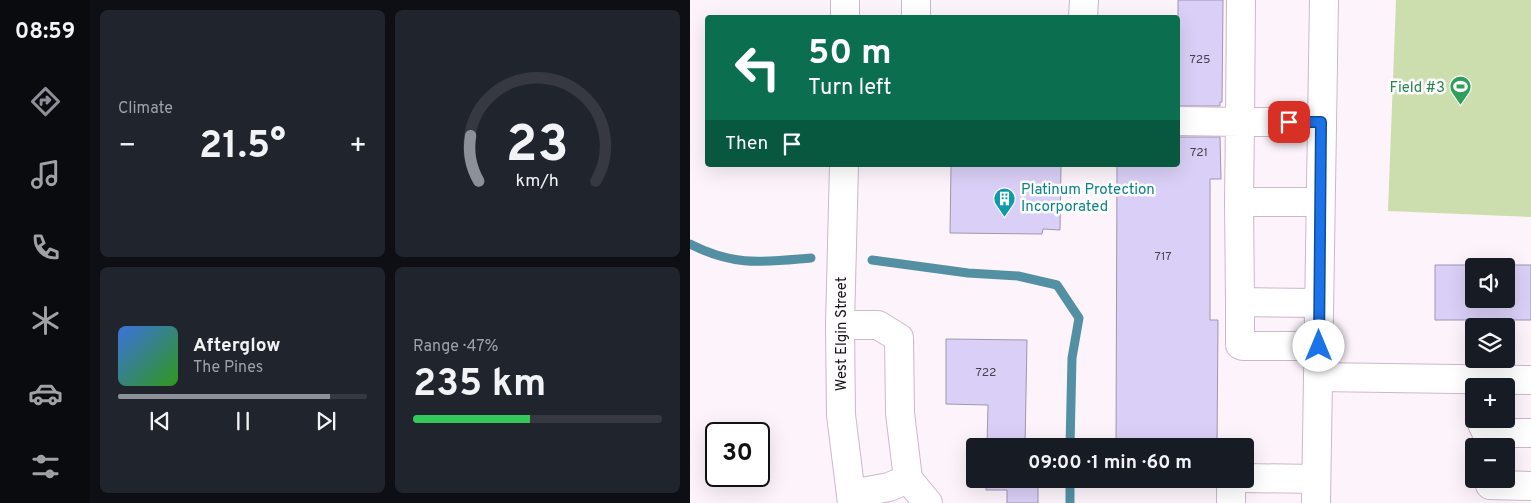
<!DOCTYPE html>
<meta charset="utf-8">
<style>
body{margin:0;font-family:Overpass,sans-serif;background:#20242c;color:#f1f3f6;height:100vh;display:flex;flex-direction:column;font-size:19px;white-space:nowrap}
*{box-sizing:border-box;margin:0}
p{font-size:16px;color:#9ea1a6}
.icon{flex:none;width:28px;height:28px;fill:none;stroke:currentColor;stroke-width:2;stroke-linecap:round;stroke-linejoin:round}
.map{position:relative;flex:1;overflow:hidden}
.sheet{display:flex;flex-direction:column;gap:10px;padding:10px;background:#0d0f14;width:600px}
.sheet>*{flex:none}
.top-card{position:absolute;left:15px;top:15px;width:475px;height:152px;border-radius:5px;box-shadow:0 5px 20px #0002;background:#0b6e4f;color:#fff;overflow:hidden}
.controls{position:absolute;left:775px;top:258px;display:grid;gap:10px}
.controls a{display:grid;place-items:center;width:50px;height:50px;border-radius:5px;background:#171b24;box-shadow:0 5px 20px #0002;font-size:25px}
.speed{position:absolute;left:15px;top:422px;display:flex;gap:10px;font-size:25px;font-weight:700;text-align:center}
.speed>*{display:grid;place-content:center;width:65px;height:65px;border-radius:50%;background:#171b24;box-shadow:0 5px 20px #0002;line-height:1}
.speed .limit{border:2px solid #111;border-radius:8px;background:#fff;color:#111}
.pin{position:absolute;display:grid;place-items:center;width:42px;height:42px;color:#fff;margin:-21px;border-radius:10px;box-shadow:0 2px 8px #0006}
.me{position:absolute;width:55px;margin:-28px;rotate:0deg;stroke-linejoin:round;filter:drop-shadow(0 0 4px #0008)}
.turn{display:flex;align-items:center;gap:18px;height:105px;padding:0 20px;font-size:22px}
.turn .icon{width:65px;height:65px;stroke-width:2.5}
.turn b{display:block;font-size:35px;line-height:42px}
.then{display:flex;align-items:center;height:48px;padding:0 20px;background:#0003;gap:10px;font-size:19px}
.big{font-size:38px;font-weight:700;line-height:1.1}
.sheet .tile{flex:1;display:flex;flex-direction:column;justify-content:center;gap:8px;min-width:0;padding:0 18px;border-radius:8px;background:#20242c}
.sheet .dial{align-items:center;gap:0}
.dial svg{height:130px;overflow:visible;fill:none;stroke:#363941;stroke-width:7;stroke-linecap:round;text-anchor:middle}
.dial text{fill:#f1f3f6;stroke:none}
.song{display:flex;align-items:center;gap:15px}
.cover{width:60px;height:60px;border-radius:8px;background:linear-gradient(135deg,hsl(220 70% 55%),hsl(110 70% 35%))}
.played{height:5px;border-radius:2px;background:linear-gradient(90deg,#8c9099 85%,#363941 85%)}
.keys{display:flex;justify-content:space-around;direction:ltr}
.heat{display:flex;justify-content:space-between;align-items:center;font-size:28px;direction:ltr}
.charge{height:8px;border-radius:4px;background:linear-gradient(90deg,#34c759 47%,#363941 0)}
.sheet .tiles{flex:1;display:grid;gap:10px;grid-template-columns:repeat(2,1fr)}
.trip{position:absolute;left:276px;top:438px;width:288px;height:50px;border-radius:5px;background:#171b24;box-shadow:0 5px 20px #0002;font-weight:700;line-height:50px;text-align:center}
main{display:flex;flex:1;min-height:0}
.dock{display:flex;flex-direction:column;width:90px;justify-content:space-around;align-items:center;background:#090b0e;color:#9ea1a6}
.dock .icon{width:35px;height:35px}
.dock .selected{color:#8c9099}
.dock b{font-size:22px;color:#f1f3f6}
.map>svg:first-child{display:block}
</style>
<main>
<nav class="dock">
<b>08:59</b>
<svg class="icon selected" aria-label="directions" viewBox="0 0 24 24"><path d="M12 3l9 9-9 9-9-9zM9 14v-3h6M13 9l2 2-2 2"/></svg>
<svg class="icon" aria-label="music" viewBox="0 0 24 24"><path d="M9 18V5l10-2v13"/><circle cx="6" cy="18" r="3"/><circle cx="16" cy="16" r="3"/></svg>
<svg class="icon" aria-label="phone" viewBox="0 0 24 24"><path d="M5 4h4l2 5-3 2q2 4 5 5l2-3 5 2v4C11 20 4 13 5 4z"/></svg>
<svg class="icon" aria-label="climate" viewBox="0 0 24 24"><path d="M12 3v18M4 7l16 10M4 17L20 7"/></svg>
<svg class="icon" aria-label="car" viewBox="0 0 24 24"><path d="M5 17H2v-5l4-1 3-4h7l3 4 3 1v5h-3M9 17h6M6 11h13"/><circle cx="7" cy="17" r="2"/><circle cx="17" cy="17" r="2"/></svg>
<svg class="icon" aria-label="filters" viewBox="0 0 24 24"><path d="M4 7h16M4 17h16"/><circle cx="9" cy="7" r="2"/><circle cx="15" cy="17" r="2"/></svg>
</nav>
<section class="sheet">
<div class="tiles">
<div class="tile"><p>Climate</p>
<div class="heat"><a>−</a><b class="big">21.5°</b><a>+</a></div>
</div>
<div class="tile dial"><svg viewBox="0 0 100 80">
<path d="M14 69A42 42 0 1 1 86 69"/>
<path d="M14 69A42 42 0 0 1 9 41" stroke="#8c9099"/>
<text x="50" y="56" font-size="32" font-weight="700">23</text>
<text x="50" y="72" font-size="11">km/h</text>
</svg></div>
<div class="tile">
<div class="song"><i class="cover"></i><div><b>Afterglow</b><p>The Pines</p></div></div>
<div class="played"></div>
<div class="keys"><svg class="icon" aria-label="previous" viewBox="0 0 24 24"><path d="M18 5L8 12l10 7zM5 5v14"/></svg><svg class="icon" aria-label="pause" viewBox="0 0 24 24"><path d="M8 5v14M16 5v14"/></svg><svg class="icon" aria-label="next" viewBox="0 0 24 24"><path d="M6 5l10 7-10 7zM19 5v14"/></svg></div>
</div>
<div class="tile"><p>Range · 47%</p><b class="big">235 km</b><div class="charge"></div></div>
</div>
</section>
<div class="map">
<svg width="841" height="503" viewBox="0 0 841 503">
<rect width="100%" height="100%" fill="#fcf3fb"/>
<path fill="#cddeae" d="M706 0H841V217L698 211Z"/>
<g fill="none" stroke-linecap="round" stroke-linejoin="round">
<g stroke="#5490a3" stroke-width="9">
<path d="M0 244C45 267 73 262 121 258"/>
<path d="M182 260 278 273 328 276 367 285 389 318 382 358 380 446"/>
<path d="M380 479V503"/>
</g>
</g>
<g fill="#dacff6" stroke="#9e97af" fill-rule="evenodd">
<path d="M488 0H533L532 102H530V106H488Z"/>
<path d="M488 137H530L531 179H520V320H528L527 446H426L427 165H488Z"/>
<path d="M261 165H371L370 230 353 229 352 234 260 233Z"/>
<path d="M745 265H841V320H745ZM784 266H816V299H784Z"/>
<path d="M256 339 337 340 335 446H297L298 405 256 404Z"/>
<path d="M296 479H348V503H317V490H296Z"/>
</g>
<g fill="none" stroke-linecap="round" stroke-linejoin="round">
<defs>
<g id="minor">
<path d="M551 0 550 122H631"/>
<path d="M155 18V0"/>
<path d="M226 18V0"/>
<path d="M393 18 394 0"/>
<path d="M488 121 550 122 549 202H629"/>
<path d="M154 165 150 325 151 415 162 503"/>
<path d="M549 202 550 302 629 303"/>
<path d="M550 302V345L553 346H629"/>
<path d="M150 325H188L209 338 210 413 218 479 199 487 161 494"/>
<path d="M628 377 841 380"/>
<path d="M790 419 800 441V446"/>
<path d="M800 441 820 433H841"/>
<path d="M555 478 626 479"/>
<path d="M218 479 238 503"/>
<path d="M800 485 841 486"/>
<path d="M541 503V482L544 479"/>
<path d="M626 503 634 0"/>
</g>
</defs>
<use href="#minor" stroke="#cdb7cb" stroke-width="30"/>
<use href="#minor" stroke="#fff" stroke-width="28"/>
</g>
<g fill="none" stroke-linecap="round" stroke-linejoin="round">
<defs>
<path id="route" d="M599 122H631L629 346"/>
</defs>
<use href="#route" stroke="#114b97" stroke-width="12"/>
<use href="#route" stroke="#1a73e8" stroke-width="9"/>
</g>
<defs>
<symbol id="stadium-pin" viewBox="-11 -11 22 30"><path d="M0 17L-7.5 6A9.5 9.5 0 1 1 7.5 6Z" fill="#2e9e5b" stroke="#fff"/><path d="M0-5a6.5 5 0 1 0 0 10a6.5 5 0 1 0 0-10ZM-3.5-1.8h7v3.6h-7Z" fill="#fff"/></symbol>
<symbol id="building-pin" viewBox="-11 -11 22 30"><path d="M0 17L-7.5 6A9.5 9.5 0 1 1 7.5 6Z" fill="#0f9aa8" stroke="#fff"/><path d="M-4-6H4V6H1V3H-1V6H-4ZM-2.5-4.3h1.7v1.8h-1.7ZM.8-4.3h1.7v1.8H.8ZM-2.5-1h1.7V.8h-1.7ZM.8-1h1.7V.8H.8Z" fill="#fff"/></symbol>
</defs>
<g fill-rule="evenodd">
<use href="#stadium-pin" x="758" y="74" width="25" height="34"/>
<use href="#building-pin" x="302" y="186" width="25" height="34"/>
</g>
<g text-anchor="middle" stroke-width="5" stroke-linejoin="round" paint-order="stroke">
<g font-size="12" fill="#484050">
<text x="510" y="63">725</text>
<text x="509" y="156">721</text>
<text x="473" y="260">717</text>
<text x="296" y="376">722</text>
</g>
<g font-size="15" fill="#27864d" stroke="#fff" text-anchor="end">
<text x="755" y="92">Field #3</text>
</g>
<g font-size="15" fill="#0d838f" stroke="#fff" text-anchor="start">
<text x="331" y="194">Platinum Protection<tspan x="331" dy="17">Incorporated</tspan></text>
</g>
<g font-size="15" fill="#181118" stroke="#fff">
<text transform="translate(151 334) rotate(-90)" y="5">West Elgin Street</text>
</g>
</g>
</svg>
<div class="controls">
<a><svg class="icon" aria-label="sound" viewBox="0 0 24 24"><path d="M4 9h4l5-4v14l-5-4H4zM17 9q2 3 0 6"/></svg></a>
<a><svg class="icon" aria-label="layers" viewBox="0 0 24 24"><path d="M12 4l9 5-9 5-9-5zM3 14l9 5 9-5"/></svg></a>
<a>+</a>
<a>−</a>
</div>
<div class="speed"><div class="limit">30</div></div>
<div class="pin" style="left:599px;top:122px;background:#d93025"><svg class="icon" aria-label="arrive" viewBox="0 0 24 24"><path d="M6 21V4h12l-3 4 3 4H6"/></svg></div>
<svg class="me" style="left:629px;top:346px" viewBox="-20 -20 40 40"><circle r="19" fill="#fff"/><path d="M0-13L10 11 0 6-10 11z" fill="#1a73e8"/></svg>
<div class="trip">09:00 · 1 min · 60 m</div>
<div class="top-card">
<div class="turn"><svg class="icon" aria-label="left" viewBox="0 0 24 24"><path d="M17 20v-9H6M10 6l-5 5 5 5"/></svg><div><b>50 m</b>Turn left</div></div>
<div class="then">Then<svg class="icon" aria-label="arrive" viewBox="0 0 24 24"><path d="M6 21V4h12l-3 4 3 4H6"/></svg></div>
</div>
</div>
</main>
